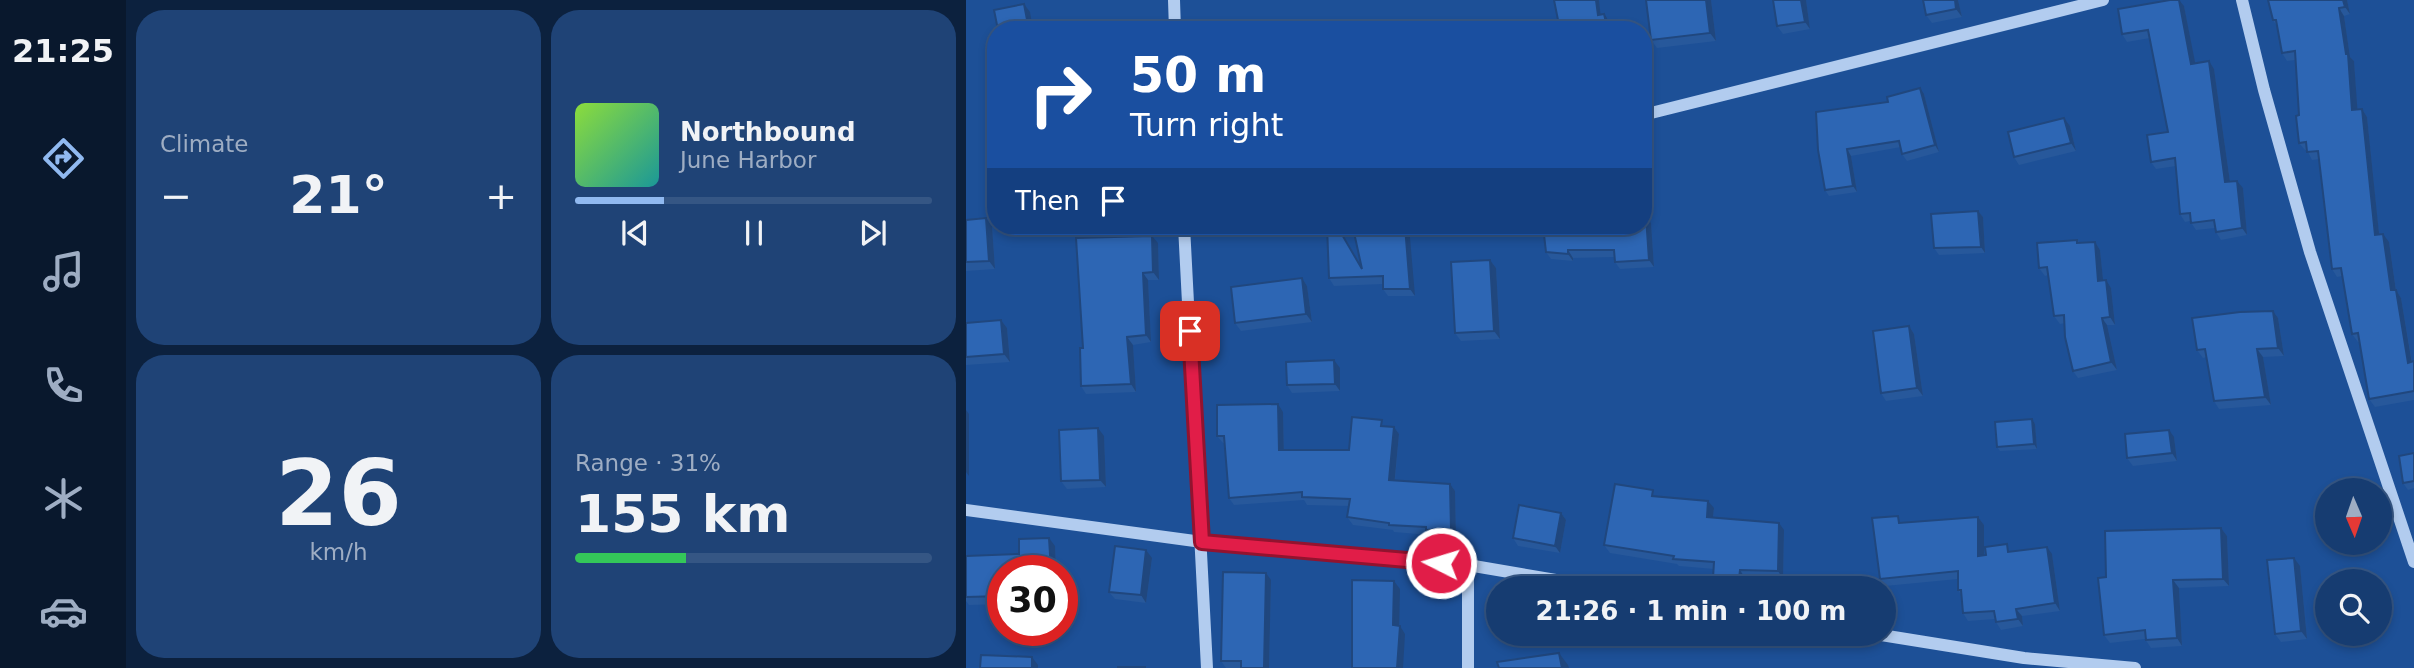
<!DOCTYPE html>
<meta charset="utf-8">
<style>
body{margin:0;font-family:"DejaVu Sans",sans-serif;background:#1f4376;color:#f1f3f6;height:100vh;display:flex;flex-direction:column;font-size:26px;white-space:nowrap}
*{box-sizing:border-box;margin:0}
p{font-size:23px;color:#9eadc3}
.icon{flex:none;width:38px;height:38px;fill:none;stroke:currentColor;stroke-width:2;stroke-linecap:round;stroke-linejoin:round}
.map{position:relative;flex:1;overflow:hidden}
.details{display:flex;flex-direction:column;gap:10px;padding:10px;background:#0c213e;width:840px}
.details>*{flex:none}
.hud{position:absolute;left:21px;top:21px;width:665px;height:214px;border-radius:28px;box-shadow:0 4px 10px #0003,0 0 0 2px #355684;background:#1a4fa0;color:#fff;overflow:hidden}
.needle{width:46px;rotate:178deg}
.controls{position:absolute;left:1349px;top:478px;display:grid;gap:14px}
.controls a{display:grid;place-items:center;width:77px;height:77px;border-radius:50%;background:#163c71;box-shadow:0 4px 10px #0003,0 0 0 2px #355684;font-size:35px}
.speed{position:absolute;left:21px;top:555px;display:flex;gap:14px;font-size:35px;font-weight:700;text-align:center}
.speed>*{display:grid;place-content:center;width:91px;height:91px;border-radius:50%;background:#163c71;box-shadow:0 4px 10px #0003,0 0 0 2px #355684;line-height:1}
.speed .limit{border:10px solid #d22;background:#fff;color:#111}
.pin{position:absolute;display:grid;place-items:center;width:60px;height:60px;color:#fff;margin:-30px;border-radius:14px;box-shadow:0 4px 10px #0006}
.me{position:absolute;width:77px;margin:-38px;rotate:275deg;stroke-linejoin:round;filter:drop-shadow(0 0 5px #0008)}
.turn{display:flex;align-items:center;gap:24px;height:147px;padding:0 28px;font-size:32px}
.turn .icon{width:91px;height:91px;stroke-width:2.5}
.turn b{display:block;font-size:49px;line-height:60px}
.then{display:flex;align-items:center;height:66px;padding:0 28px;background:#0003;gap:14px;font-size:26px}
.big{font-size:52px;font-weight:700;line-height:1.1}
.details .tile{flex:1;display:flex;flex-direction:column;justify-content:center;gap:10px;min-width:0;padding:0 24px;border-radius:28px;background:#1f4376}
.details .dial{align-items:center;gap:0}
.dial b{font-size:91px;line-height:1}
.song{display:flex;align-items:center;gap:21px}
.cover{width:84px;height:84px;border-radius:10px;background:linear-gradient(135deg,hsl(90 70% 55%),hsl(180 70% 35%))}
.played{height:7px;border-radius:4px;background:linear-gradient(90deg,#90b9f0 25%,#355684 25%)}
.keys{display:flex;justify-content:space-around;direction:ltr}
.heat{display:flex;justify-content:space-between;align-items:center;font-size:38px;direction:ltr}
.charge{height:10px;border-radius:5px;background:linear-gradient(90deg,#34c759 31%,#355684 0)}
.details .tiles{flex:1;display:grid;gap:10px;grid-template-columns:repeat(2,1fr)}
.trip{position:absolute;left:520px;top:576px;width:410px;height:70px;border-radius:35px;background:#163c71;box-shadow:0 4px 10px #0003,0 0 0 2px #355684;font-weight:700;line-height:70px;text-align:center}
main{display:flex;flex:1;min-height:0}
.tabs{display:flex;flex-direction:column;width:126px;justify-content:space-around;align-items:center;background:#09182d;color:#9eadc3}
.tabs .icon{width:49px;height:49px}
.tabs .current{color:#90b9f0}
.tabs b{font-size:32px;color:#f1f3f6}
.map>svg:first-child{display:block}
</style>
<main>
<nav class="tabs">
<b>21:25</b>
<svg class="icon current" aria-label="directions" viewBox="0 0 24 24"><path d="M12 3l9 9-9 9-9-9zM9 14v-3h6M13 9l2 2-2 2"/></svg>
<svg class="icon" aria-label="music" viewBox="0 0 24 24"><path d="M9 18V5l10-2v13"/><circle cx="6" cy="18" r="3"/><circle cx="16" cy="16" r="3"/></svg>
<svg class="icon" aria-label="phone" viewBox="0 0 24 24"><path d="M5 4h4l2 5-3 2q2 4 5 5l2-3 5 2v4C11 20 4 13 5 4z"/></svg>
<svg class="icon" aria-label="climate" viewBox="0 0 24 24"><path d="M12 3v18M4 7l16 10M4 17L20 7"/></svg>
<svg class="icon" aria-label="car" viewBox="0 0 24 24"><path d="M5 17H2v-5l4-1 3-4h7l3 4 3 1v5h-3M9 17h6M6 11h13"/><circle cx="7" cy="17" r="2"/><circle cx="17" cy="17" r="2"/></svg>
</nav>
<section class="details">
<div class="tiles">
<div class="tile"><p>Climate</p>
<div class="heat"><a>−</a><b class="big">21°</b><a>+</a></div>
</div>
<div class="tile">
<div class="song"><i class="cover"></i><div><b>Northbound</b><p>June Harbor</p></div></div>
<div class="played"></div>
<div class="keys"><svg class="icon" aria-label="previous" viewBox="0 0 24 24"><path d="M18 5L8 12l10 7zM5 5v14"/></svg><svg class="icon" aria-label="pause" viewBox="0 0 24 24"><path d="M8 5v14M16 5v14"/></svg><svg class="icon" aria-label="next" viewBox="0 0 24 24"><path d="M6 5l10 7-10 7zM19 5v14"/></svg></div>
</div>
<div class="tile dial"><b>26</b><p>km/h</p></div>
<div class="tile"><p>Range · 31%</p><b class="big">155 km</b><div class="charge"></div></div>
</div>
</section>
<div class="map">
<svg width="1448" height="668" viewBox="0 0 1448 668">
<rect width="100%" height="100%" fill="#1d5097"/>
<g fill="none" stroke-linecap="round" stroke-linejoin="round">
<g stroke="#b2ccef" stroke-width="12">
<path d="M208 0 209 30"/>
<path d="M1276 0 1298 90 1344 252 1448 562"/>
<path d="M677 115 1137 0"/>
<path d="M218 226 241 668"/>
<path d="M0 510 236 542 502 565 637 588"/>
<path d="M502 565V668"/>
<path d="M909 634 1058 658 1169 668"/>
</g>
</g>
<g fill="#27589b">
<path d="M745 0 750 41 691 48 685 40Z"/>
<path d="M807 0H840L844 29 817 34 811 26Z"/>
<path d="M957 0H992L996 17 966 23 960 15Z"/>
<path d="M1302 0H1381L1384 14 1378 16 1384 57 1388 61 1391 110 1396 109 1401 117 1413 235 1423 242 1430 290 1435 298 1446 362 1448 361V400L1409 407 1403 399 1393 342H1392L1386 334 1376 276 1371 277 1366 269 1353 159 1346 160 1341 150H1339L1333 143V115L1329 60 1321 61 1316 53 1312 28 1307 20Z"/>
<path d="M1218 6 1229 64 1248 69 1264 182 1277 188 1281 235 1255 240 1250 232 1249 228 1230 230 1224 221 1219 222 1214 214 1210 166 1190 169 1185 162 1202 132 1184 38 1161 42 1156 34Z"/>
<path d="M958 94 973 152 941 161 936 154 935 147 885 156 891 192 863 196 859 190 852 150 922 102Z"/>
<path d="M1098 118 1104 126 1110 151 1053 165 1048 157Z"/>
<path d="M1012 211 1017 217 1019 253 973 255 968 248Z"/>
<path d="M680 216 685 223 688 267 654 269 649 262 648 257 607 258V261L585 259 580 252Z"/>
<path d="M20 218 26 226 29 269 0 271V220Z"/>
<path d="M361 226H372L395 266 407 228 449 296H422L417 289V284L368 286 363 278Z"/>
<path d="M1111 240 1114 243 1129 242 1134 250 1137 280 1145 288 1149 325H1141L1151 370 1112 378 1107 371 1099 323 1094 324 1088 316 1082 275 1079 276 1073 268Z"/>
<path d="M192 243 193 280H182L185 342 167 345 170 392 120 394 115 386 117 348Z"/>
<path d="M524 260 530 268 534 339 495 341 489 333Z"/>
<path d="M336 278 341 286 346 322 275 331 269 323Z"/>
<path d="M1307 311 1312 318 1318 356 1297 357 1305 405 1253 409 1248 401 1241 357 1237 358 1231 350Z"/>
<path d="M35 320 41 328 44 362 0 365V323Z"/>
<path d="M943 326 948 334 957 396 920 401 915 393Z"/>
<path d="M374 368V391L326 393 321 385Z"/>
<path d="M317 412 318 450H383L420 426 428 427 433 434 429 480 484 484 489 491 490 536 465 537 463 535 428 532 427 530 387 525 381 517 383 506 341 505 338 500 268 505 263 498 259 443H257L251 436Z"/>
<path d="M1066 419 1069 424 1071 449 1034 451 1031 447Z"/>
<path d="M138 436 140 487 101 489 95 481Z"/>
<path d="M1208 437 1211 461 1167 466 1161 458Z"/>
<path d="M1448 453V488L1442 490 1437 483Z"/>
<path d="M691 497 748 508 747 517 818 530 817 579 779 578V587L753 586 747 578 748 569 713 566 711 564 644 553 638 545Z"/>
<path d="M595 513 600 520 594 553 552 546 547 538Z"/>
<path d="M1012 517 1018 525V555L1046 551 1086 554 1094 611 1056 616 1057 626 1035 630 1030 622 1029 619 1002 621 997 613 996 596 992 590V579L919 586 914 579 937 523Z"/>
<path d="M1255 528 1261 536 1263 586 1213 588 1216 646 1185 648 1179 639 1144 643 1138 635 1140 577Z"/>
<path d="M89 546 90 570H37V604L3 605 0 601V556L53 554Z"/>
<path d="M186 558 180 603 149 599 143 592Z"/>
<path d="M1334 566 1341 639 1315 642 1309 634Z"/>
<path d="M305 580 303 668H260L255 661Z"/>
</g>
<g fill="#20477e">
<path d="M630 0H633L635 19 632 15Z"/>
<path d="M740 0H745L750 41 744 33Z"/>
<path d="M835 0H840L844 29 839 22Z"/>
<path d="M989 0H992L996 17 990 9Z"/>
<path d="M1213 0 1218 6 1231 72 1225 64Z"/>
<path d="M1377 0H1381L1384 14 1379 7Z"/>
<path d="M58 4 64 12 67 30H63Z"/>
<path d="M1373 8 1378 16 1384 57 1388 61 1392 118 1386 110 1380 54Z"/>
<path d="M638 14 641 18 644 30H642Z"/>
<path d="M1243 61 1248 69 1265 189 1259 182Z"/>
<path d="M954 88 958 94 973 152 969 145Z"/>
<path d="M1396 109 1401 117 1414 243 1409 235Z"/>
<path d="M1098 118 1104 126 1110 151 1105 143Z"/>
<path d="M881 149 885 156 891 192 887 186Z"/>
<path d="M1271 181 1277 188 1281 235 1276 228Z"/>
<path d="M1012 211 1017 217 1019 253 1015 247Z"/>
<path d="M680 216 685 223 688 267 683 260Z"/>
<path d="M20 218 26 226 29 269 23 261Z"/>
<path d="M439 226H443L449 296 444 289Z"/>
<path d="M1417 234 1423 242 1431 298 1425 290Z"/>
<path d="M186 236 192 243 193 280 187 272Z"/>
<path d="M1129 242 1134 250 1138 289 1132 281Z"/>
<path d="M602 250 607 258V261L602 254Z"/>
<path d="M524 260 530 268 534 339 528 331Z"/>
<path d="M177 273 182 280 185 342 180 335Z"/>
<path d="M336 278 341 286 346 322 340 314Z"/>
<path d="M1140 280 1145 288 1149 325 1144 317Z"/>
<path d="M1430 290 1435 298 1447 370 1442 363Z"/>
<path d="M1307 311 1312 318 1318 356 1312 348Z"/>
<path d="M1136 318 1141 325 1151 370 1145 362Z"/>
<path d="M35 320 41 328 44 362 38 354Z"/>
<path d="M943 326 948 334 957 396 951 388Z"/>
<path d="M161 337 167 345 170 392 165 384Z"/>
<path d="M1291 349 1297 357 1305 405 1299 397Z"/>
<path d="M368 360 374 368V391L369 384Z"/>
<path d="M312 404 317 412 318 457 313 450Z"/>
<path d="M0 410 3 414V476L0 472Z"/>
<path d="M1066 419 1069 424 1071 449 1068 444Z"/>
<path d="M428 427 433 434 428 487 423 480Z"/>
<path d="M132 428 138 436 140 487 134 480Z"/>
<path d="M1203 430 1208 437 1211 461 1206 453Z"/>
<path d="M484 484 489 491 490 536 485 529Z"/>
<path d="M742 501 748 508 746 525 741 517Z"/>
<path d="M595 513 600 520 594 553 589 546Z"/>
<path d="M1012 517 1018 525V564L1012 556Z"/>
<path d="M813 523 818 530 817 579 812 571Z"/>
<path d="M1255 528 1261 536 1263 586 1257 579Z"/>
<path d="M83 538 89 546 90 570H85Z"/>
<path d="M1081 547 1086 554 1094 611 1089 603Z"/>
<path d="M180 550 186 558 180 603 175 595Z"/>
<path d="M1328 558 1334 566 1341 639 1335 631Z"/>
<path d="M774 570 779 578V587L773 579Z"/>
<path d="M300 573 305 580 303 668H298Z"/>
<path d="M1207 580 1213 588 1216 646 1211 638Z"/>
<path d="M428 581 434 589 433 633 427 625Z"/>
<path d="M1050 609 1056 616 1057 626 1052 619Z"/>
<path d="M434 626 439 634 437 668H431Z"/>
<path d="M593 653 602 665 603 668H596Z"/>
<path d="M66 657 72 665V668H66Z"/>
</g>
<g fill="#2d66b4" stroke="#20477e" stroke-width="2">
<path d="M588 0H630L632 15 638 14 642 30H594Z"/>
<path d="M680 0H740L744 33 685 40Z"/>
<path d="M807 0H835L839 22 811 26Z"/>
<path d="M957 0H989L990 9 960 15Z"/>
<path d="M1204 0H1213L1225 64 1243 61 1259 182 1271 181 1276 228 1250 232 1248 220 1225 223 1224 213 1214 214 1209 158 1185 162 1181 135 1202 132 1182 30 1156 34 1152 9Z"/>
<path d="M1302 0H1377L1379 7 1373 8 1380 54H1382L1386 110 1396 109 1409 235 1417 234 1425 290H1430L1442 363 1448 361V391L1403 399 1392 333 1386 334 1375 268 1366 269 1352 151 1341 152 1340 142 1333 143 1330 116 1333 115 1329 51 1316 53 1310 20H1307Z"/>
<path d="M58 4 63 30H32L28 10Z"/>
<path d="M954 88 969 145 936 154 933 141 881 149 887 186 859 190 852 150 850 112 922 102 921 97Z"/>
<path d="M1098 118 1105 143 1048 157 1042 132Z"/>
<path d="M1012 211 1015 247 968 248 965 214Z"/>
<path d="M677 216H680L683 260 649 262 648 250H602V254L580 252 577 226H677Z"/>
<path d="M20 218 23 261 0 262V220Z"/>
<path d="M361 226H371L396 269 387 228H407L406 226H439L444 289H417V276L363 278Z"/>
<path d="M186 236 187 272 177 273 180 335 161 337 165 384 115 386 114 348H117L110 238Z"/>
<path d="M1111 240V243L1129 242 1132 281 1140 280 1144 317 1136 318 1145 362 1107 371 1099 337 1098 315 1088 316 1081 267 1073 268 1071 243Z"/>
<path d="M524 260 528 331 489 333 485 262Z"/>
<path d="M336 278 340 314 269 323 265 287Z"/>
<path d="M1307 311 1312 348 1291 349 1299 397 1248 401 1239 349 1231 350 1226 318 1274 312Z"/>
<path d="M35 320 38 354 0 357V323Z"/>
<path d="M943 326 951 388 915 393 907 331Z"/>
<path d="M368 360 369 384 321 385 320 362Z"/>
<path d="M312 404 313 450H383L386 417 416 420 415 426 428 427 423 480 484 484 485 529 460 530V527L423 525V523L381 517 384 499 336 497V492L263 498 258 436H251V405Z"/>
<path d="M1066 419 1068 444 1031 447 1029 422Z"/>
<path d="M132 428 134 480 95 481 93 430Z"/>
<path d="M1203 430 1206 453 1161 458 1159 434Z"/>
<path d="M1448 453V481L1437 483 1433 456Z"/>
<path d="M649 484 687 490 686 496 742 501 741 517 813 523 812 571 774 570 773 579 747 578 748 562 707 559 708 556 638 545Z"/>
<path d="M553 505 595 513 589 546 547 538Z"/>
<path d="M932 516 933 523 1012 517V556L1020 555 1019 547 1041 544 1042 552 1081 547 1089 603 1050 609 1052 619 1030 622 1028 611 997 613 995 590H992V571L914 579 906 518Z"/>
<path d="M1255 528 1257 579 1207 580 1211 638 1180 640 1179 630 1138 635 1132 578 1140 577 1139 531Z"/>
<path d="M83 538 85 570H37V596L0 597V556L53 554V539Z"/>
<path d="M149 546 180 550 175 595 143 592Z"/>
<path d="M1328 558 1335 631 1309 634 1301 560Z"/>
<path d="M257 572 300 573 298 668H275V661H255Z"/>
<path d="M386 580 428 581 427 625 434 626 431 668H386Z"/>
<path d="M593 653 596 668H533L531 662Z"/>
<path d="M15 655 66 657V668H14Z"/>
<rect x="152" y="667" width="27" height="1"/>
</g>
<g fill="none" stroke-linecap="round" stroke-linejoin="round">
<defs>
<path id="route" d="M224 331 236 542 475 563"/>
</defs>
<use href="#route" stroke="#92132f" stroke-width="18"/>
<use href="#route" stroke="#e11d48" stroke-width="12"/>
</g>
</svg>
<div class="controls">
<a><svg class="needle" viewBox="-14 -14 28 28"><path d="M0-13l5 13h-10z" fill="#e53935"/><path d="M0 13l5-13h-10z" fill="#9eadc3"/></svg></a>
<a><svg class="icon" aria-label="search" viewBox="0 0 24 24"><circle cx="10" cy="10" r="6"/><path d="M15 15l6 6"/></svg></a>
</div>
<div class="speed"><div class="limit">30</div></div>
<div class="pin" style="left:224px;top:331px;background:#d93025"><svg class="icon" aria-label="arrive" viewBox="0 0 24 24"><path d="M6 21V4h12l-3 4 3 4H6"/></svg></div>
<svg class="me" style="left:475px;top:563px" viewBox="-20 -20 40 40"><circle r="17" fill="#e11d48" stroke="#fff" stroke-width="3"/><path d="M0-11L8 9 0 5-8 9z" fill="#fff"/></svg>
<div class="trip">21:26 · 1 min · 100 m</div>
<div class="hud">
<div class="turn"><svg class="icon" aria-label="right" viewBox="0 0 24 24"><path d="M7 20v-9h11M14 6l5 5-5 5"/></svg><div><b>50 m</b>Turn right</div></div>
<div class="then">Then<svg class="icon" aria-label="arrive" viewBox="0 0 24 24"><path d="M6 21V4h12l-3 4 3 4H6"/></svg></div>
</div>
</div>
</main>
